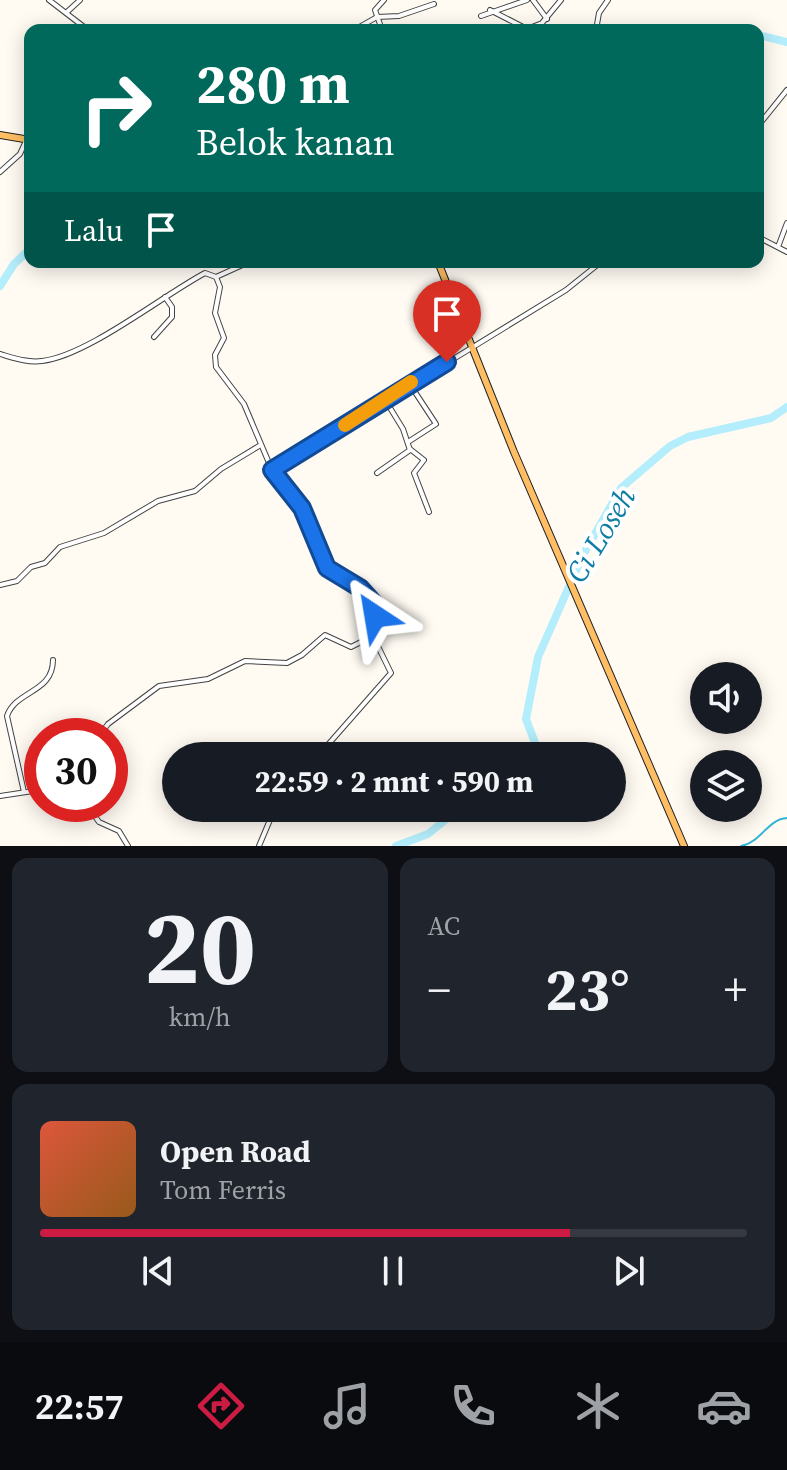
<!DOCTYPE html>
<html lang="id">
<meta charset="utf-8">
<style>
body{margin:0;font-family:"Source Serif 4",serif;background:#20242c;color:#f1f3f6;height:100vh;display:flex;flex-direction:column;font-size:30px;white-space:nowrap}
*{box-sizing:border-box;margin:0}
p{font-size:26px;color:#9ea1a6}
.icon{flex:none;width:44px;height:44px;fill:none;stroke:currentColor;stroke-width:2;stroke-linecap:round;stroke-linejoin:round}
.map{position:relative;height:846px;overflow:hidden}
.drawer{display:flex;flex-direction:column;gap:12px;padding:12px;background:#0d0f14;flex:1}
.drawer>*{flex:none}
.top-card{position:absolute;left:24px;top:24px;width:740px;height:244px;border-radius:16px;box-shadow:0 4px 20px #0003;background:#00695c;color:#fff;overflow:hidden}
.fabs{position:absolute;left:690px;top:662px;display:grid;gap:16px}
.fabs a{display:grid;place-items:center;width:72px;height:72px;border-radius:50%;background:#171b24;box-shadow:0 4px 20px #0003;font-size:40px}
.speed{position:absolute;left:24px;top:718px;display:flex;gap:16px;font-size:40px;font-weight:700;text-align:center}
.speed>*{display:grid;place-content:center;width:104px;height:104px;border-radius:50%;background:#171b24;box-shadow:0 4px 20px #0003;line-height:1}
.speed .limit{border:12px solid #d22;background:#fff;color:#111}
.pin{position:absolute;display:grid;place-items:center;width:68px;height:68px;color:#fff;margin:-82px -34px;border-radius:50% 50% 50% 0;rotate:-45deg;box-shadow:0 0 8px #0007}
.pin .icon{rotate:45deg}
.me{position:absolute;width:88px;margin:-44px;rotate:327deg;stroke-linejoin:round;filter:drop-shadow(0 0 6px #0008)}
.turn{display:flex;align-items:center;gap:28px;height:168px;padding:0 40px;font-size:36px}
.turn .icon{width:104px;height:104px;stroke-width:2.5}
.turn b{display:block;font-size:56px;line-height:68px}
.then{display:flex;align-items:center;height:76px;padding:0 40px;background:#0003;gap:16px;font-size:30px}
.big{font-size:60px;font-weight:700;line-height:1.1}
.drawer .card{flex:1;display:flex;flex-direction:column;justify-content:center;gap:12px;min-width:0;padding:0 28px;border-radius:16px;background:#20242c}
.drawer .dial{align-items:center;gap:0}
.dial b{font-size:104px;line-height:1}
.song{display:flex;align-items:center;gap:24px}
.cover{width:96px;height:96px;border-radius:12px;background:linear-gradient(135deg,hsl(10 70% 55%),hsl(30 70% 35%))}
.played{height:8px;border-radius:4px;background:linear-gradient(90deg,#cc1c44 75%,#363941 75%)}
.keys{display:flex;justify-content:space-around;direction:ltr}
.heat{display:flex;justify-content:space-between;align-items:center;font-size:44px;direction:ltr}
.drawer .tiles{flex:1;display:grid;gap:12px;grid-template-columns:1fr 1fr}
.card:last-child{grid-column:span 2}
.trip{position:absolute;left:162px;top:742px;width:464px;height:80px;border-radius:40px;background:#171b24;box-shadow:0 4px 20px #0003;font-weight:700;line-height:80px;text-align:center}
.tab-bar{display:flex;height:128px;justify-content:space-around;align-items:center;background:#090b0e;color:#9ea1a6}
.tab-bar .icon{width:56px;height:56px}
.tab-bar .current{color:#cc1c44}
.tab-bar b{font-size:36px;color:#f1f3f6}
.map>svg:first-child{display:block}
</style>
<div class="map">
<svg width="787" height="846" viewBox="0 0 787 846">
<rect width="100%" height="100%" fill="#fffbf3"/>
<g fill="none" stroke-linecap="round" stroke-linejoin="round">
<path stroke="#35b3d7" stroke-width="2" d="M741 846C760 843 768 819 787 818"/>
<g stroke="#b4edfb" stroke-width="8">
<path d="M758 35 787 42"/>
<path d="M102 262H119"/>
<path d="M0 286 14 264 30 249"/>
<path d="M534 756 535 743 526 719 538 657 582 557 621 488 670 446 688 437 771 418 787 407"/>
<path d="M396 846 428 834 450 816 468 808"/>
</g>
<defs>
<g id="minor">
<path d="M49 0 88 30"/>
<path d="M533 0 547 19"/>
<path d="M490 10 527 29 542 23 561 0"/>
<path d="M67 12 80 0"/>
<path d="M481 16 527 0"/>
<path d="M354 30 377 17 399 16 434 4"/>
<path d="M382 30 375 10 384 0"/>
<path d="M596 30 599 13 608 0"/>
<path d="M758 126 787 90"/>
<path d="M0 172 20 154 30 132"/>
<path d="M758 237 787 252"/>
<path d="M778 247 787 223"/>
<path d="M216 277 249 262"/>
<path d="M154 337 172 317V307L165 297"/>
<path d="M0 354C14 358 28 363 42 361 87 356 162 296 205 273L216 277 220 287 215 313 224 338 215 355 216 367 244 404 272 470 302 508 327 568 360 588 377 607 369 628 391 673 318 756"/>
<path d="M408 442 436 424 409 383"/>
<path d="M410 449 424 460 414 473 429 512"/>
<path d="M272 470 566 290 601 262"/>
<path d="M377 473 410 450 403 429 384 398"/>
<path d="M0 585 17 581 31 567 45 563 60 547 104 533 158 501 195 491 221 469 259 446"/>
<path d="M99 736 108 724 159 686 208 679 245 661 287 663 302 655 325 635 351 647 371 637"/>
<path d="M24 792 7 716C16 690 53 693 53 660"/>
<path d="M0 796 33 791 42 785"/>
<path d="M86 804 99 822 119 831 128 846"/>
<path d="M259 846 275 808"/>
</g>
<g id="major">
<path d="M0 135 30 140"/>
<path d="M438 262 514 452 684 846"/>
</g>
</defs>
<use href="#minor" stroke="#434343" stroke-width="6"/>
<use href="#major" stroke="#212121" stroke-width="8"/>
<use href="#minor" stroke="#fff" stroke-width="4"/>
<use href="#major" stroke="#ffbe63" stroke-width="6"/>
</g>
<g fill="none" stroke-linecap="round" stroke-linejoin="round">
<defs>
<path id="route" d="M375 616 377 607 360 588 327 568 302 508 272 470 447 362"/>
</defs>
<use href="#route" stroke="#114b97" stroke-width="20"/>
<use href="#route" stroke="#1a73e8" stroke-width="14"/>
<path stroke="#f59e0b" stroke-width="14" d="M345 425 411 382"/>
</g>
<g text-anchor="middle" stroke-width="8" stroke-linejoin="round" paint-order="stroke">
<g font-size="30" font-style="italic" fill="#0e7ea5" stroke="#fff">
<text transform="translate(601 535) rotate(-59)" y="10">Ci Loseh</text>
</g>
</g>
</svg>
<div class="fabs">
<a><svg class="icon" aria-label="sound" viewBox="0 0 24 24"><path d="M4 9h4l5-4v14l-5-4H4zM17 9q2 3 0 6"/></svg></a>
<a><svg class="icon" aria-label="layers" viewBox="0 0 24 24"><path d="M12 4l9 5-9 5-9-5zM3 14l9 5 9-5"/></svg></a>
</div>
<div class="speed"><div class="limit">30</div></div>
<div class="pin" style="left:447px;top:362px;background:#d93025"><svg class="icon" aria-label="arrive" viewBox="0 0 24 24"><path d="M6 21V4h12l-3 4 3 4H6"/></svg></div>
<svg class="me" style="left:375px;top:616px" viewBox="-20 -20 40 40"><path d="M0-17L14 15 0 8-14 15z" fill="#1a73e8" stroke="#fff" stroke-width="4"/></svg>
<div class="trip">22:59 · 2 mnt · 590 m</div>
<div class="top-card">
<div class="turn"><svg class="icon" aria-label="right" viewBox="0 0 24 24"><path d="M7 20v-9h11M14 6l5 5-5 5"/></svg><div><b>280 m</b>Belok kanan</div></div>
<div class="then">Lalu<svg class="icon" aria-label="arrive" viewBox="0 0 24 24"><path d="M6 21V4h12l-3 4 3 4H6"/></svg></div>
</div>
</div>
<section class="drawer">
<div class="tiles">
<div class="card dial"><b>20</b><p>km/h</p></div>
<div class="card"><p>AC</p>
<div class="heat"><a>−</a><b class="big">23°</b><a>+</a></div>
</div>
<div class="card">
<div class="song"><i class="cover"></i><div><b>Open Road</b><p>Tom Ferris</p></div></div>
<div class="played"></div>
<div class="keys"><svg class="icon" aria-label="previous" viewBox="0 0 24 24"><path d="M18 5L8 12l10 7zM5 5v14"/></svg><svg class="icon" aria-label="pause" viewBox="0 0 24 24"><path d="M8 5v14M16 5v14"/></svg><svg class="icon" aria-label="next" viewBox="0 0 24 24"><path d="M6 5l10 7-10 7zM19 5v14"/></svg></div>
</div>
</div>
</section>
<nav class="tab-bar">
<b>22:57</b>
<svg class="icon current" aria-label="directions" viewBox="0 0 24 24"><path d="M12 3l9 9-9 9-9-9zM9 14v-3h6M13 9l2 2-2 2"/></svg>
<svg class="icon" aria-label="music" viewBox="0 0 24 24"><path d="M9 18V5l10-2v13"/><circle cx="6" cy="18" r="3"/><circle cx="16" cy="16" r="3"/></svg>
<svg class="icon" aria-label="phone" viewBox="0 0 24 24"><path d="M5 4h4l2 5-3 2q2 4 5 5l2-3 5 2v4C11 20 4 13 5 4z"/></svg>
<svg class="icon" aria-label="climate" viewBox="0 0 24 24"><path d="M12 3v18M4 7l16 10M4 17L20 7"/></svg>
<svg class="icon" aria-label="car" viewBox="0 0 24 24"><path d="M5 17H2v-5l4-1 3-4h7l3 4 3 1v5h-3M9 17h6M6 11h13"/><circle cx="7" cy="17" r="2"/><circle cx="17" cy="17" r="2"/></svg>
</nav>
